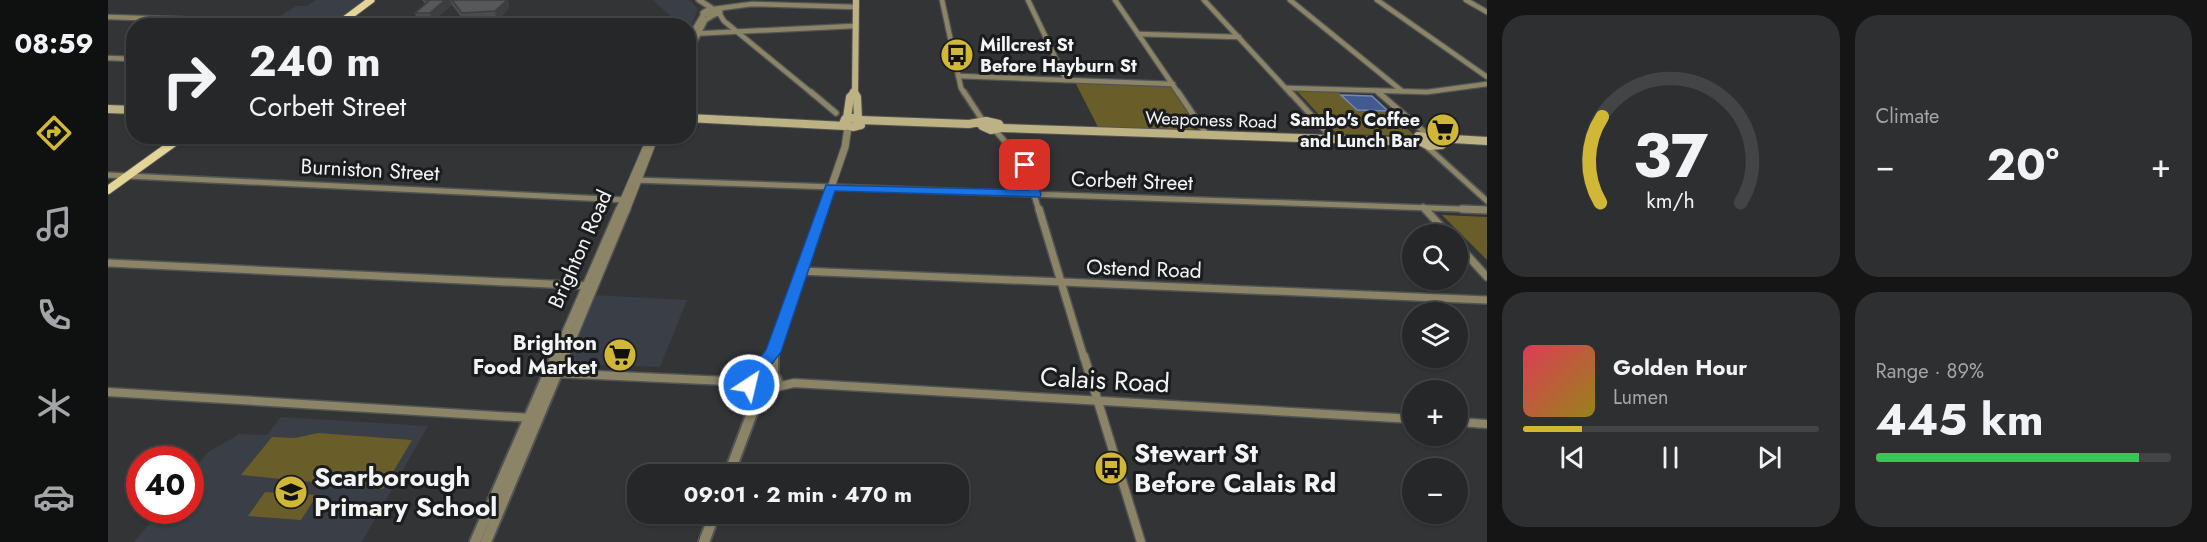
<!DOCTYPE html>
<meta charset="utf-8">
<style>
body{margin:0;font-family:Jost,sans-serif;background:#2e2f30;color:#f1f3f6;height:100vh;display:flex;flex-direction:column;font-size:22px;white-space:nowrap}
*{box-sizing:border-box;margin:0}
p{font-size:20px;color:#a4a5a8}
.icon{flex:none;width:33px;height:33px;fill:none;stroke:currentColor;stroke-width:2;stroke-linecap:round;stroke-linejoin:round}
.map{position:relative;flex:1;overflow:hidden}
.drawer{display:flex;flex-direction:column;gap:15px;padding:15px;background:#151516;width:720px}
.drawer>*{flex:none}
.top-card{position:absolute;left:18px;top:18px;width:570px;height:126px;border-radius:24px;box-shadow:0 2px 4px #0004,0 0 0 2px #424445;background:#262728;color:#f1f3f6;overflow:hidden}
.controls{position:absolute;left:1294px;top:224px;display:grid;gap:12px}
.controls a{display:grid;place-items:center;width:66px;height:66px;border-radius:50%;background:#262728;box-shadow:0 2px 4px #0004,0 0 0 2px #424445;font-size:30px}
.speed{position:absolute;left:18px;top:446px;display:flex;gap:12px;font-size:30px;font-weight:700;text-align:center}
.speed>*{display:grid;place-content:center;width:78px;height:78px;border-radius:50%;background:#262728;box-shadow:0 2px 4px #0004,0 0 0 2px #424445;line-height:1}
.speed .limit{border:9px solid #d22;background:#fff;color:#111}
.pin{position:absolute;display:grid;place-items:center;width:51px;height:51px;color:#fff;margin:-26px;border-radius:12px;box-shadow:0 3px 9px #0006}
.me{position:absolute;width:66px;margin:-33px;rotate:35deg;stroke-linejoin:round;filter:drop-shadow(0 0 4px #0008)}
.turn{display:flex;align-items:center;gap:21px;height:126px;padding:0 24px;font-size:27px}
.turn .icon{width:78px;height:78px;stroke-width:2.5}
.turn b{display:block;font-size:42px;line-height:51px}
.big{font-size:45px;font-weight:700;line-height:1.1}
.drawer .card{flex:1;display:flex;flex-direction:column;justify-content:center;gap:9px;min-width:0;padding:0 21px;border-radius:24px;background:#2e2f30}
.drawer .dial{align-items:center;gap:0}
.dial svg{height:156px;overflow:visible;fill:none;stroke:#424445;stroke-width:7;stroke-linecap:round;text-anchor:middle}
.dial text{fill:#f1f3f6;stroke:none}
.song{display:flex;align-items:center;gap:18px}
.cover{width:72px;height:72px;border-radius:9px;background:linear-gradient(135deg,hsl(350 70% 55%),hsl(50 70% 35%))}
.played{height:6px;border-radius:3px;background:linear-gradient(90deg,#d1b736 20%,#424445 20%)}
.keys{display:flex;justify-content:space-around;direction:ltr}
.heat{display:flex;justify-content:space-between;align-items:center;font-size:33px;direction:ltr}
.charge{height:9px;border-radius:4px;background:linear-gradient(90deg,#34c759 89%,#424445 0)}
.drawer .tiles{flex:1;display:grid;gap:15px;grid-template-columns:repeat(2,1fr)}
.trip{position:absolute;left:519px;top:464px;width:342px;height:60px;border-radius:24px;background:#262728;box-shadow:0 2px 4px #0004,0 0 0 2px #424445;font-weight:700;line-height:60px;text-align:center}
main{display:flex;flex:1;min-height:0}
.tab-bar{display:flex;flex-direction:column;width:108px;justify-content:space-around;align-items:center;background:#0f1010;color:#a4a5a8}
.tab-bar .icon{width:42px;height:42px}
.tab-bar .selected{color:#d1b736}
.tab-bar b{font-size:27px;color:#f1f3f6}
.map>svg:first-child{display:block}
</style>
<main>
<nav class="tab-bar">
<b>08:59</b>
<svg class="icon selected" aria-label="directions" viewBox="0 0 24 24"><path d="M12 3l9 9-9 9-9-9zM9 14v-3h6M13 9l2 2-2 2"/></svg>
<svg class="icon" aria-label="music" viewBox="0 0 24 24"><path d="M9 18V5l10-2v13"/><circle cx="6" cy="18" r="3"/><circle cx="16" cy="16" r="3"/></svg>
<svg class="icon" aria-label="phone" viewBox="0 0 24 24"><path d="M5 4h4l2 5-3 2q2 4 5 5l2-3 5 2v4C11 20 4 13 5 4z"/></svg>
<svg class="icon" aria-label="climate" viewBox="0 0 24 24"><path d="M12 3v18M4 7l16 10M4 17L20 7"/></svg>
<svg class="icon" aria-label="car" viewBox="0 0 24 24"><path d="M5 17H2v-5l4-1 3-4h7l3 4 3 1v5h-3M9 17h6M6 11h13"/><circle cx="7" cy="17" r="2"/><circle cx="17" cy="17" r="2"/></svg>
</nav>
<div class="map">
<svg width="1379" height="542" viewBox="0 0 1379 542">
<rect width="100%" height="100%" fill="#333436"/>
<g fill="#3a3e46">
<path d="M208 0H259L229 21 165 20 188 6H199Z"/>
<path d="M545 0H582L590 9 581 30 580 26 572 25Z"/>
<path d="M486 295 579 300 552 367 468 364 459 360Z"/>
<path d="M173 417 320 426 254 542H26L53 510H82L83 473 100 452 132 434 159 435Z"/>
</g>
<g fill="#695e2a">
<path d="M967 82 1051 84 1064 87 1091 126 1084 130 990 127Z"/>
<path d="M1188 90 1229 91 1248 110 1280 111 1307 136 1229 134Z"/>
<path d="M1334 215 1379 217V260Z"/>
<path d="M210 433 304 440 275 489 133 475 164 437 187 438Z"/>
<path d="M157 492 209 495 193 520 140 516Z"/>
</g>
<path fill="#415b92" stroke="#7689b0" stroke-width="1.5" d="M1233 95 1264 96 1280 111 1249 110Z"/>
<g fill="none" stroke-linecap="round" stroke-linejoin="round">
<defs>
<g id="minor-far3">
<path d="M834 0 853 88 857 94"/>
<path d="M920 0 958 80"/>
<path d="M1007 0 1071 94"/>
<path d="M1096 0 1183 94"/>
<path d="M1182 0 1294 91"/>
<path d="M1269 0 1379 77"/>
<path d="M1358 0 1379 12"/>
<path d="M606 9 644 4 748 7"/>
<path d="M611 13 616 21 705 94"/>
<path d="M0 17 230 24"/>
<path d="M236 24 277 26"/>
<path d="M580 34 746 26"/>
<path d="M1030 34 1131 37"/>
<path d="M0 58 26 59"/>
<path d="M850 76 1065 84"/>
<path d="M1179 88 1319 92 1379 84"/>
<path d="M1269 91 1272 94"/>
</g>
<g id="minor-far2">
<path d="M703 92 728 113"/>
<path d="M856 92 875 121"/>
<path d="M1070 92 1099 135"/>
<path d="M1182 92 1225 139"/>
<path d="M1270 92 1321 136"/>
<path d="M887 130 917 165 931 211"/>
<path d="M1316 144 1379 201"/>
<path d="M0 175 519 200"/>
<path d="M526 180 1379 210"/>
<path d="M1315 207 1318 211"/>
</g>
<g id="minor-far1">
<path d="M931 209 976 358"/>
<path d="M1317 209 1340 234"/>
<path d="M1354 209 1379 210"/>
<path d="M1350 245 1379 277"/>
<path d="M0 263 483 286"/>
<path d="M692 271 1379 300"/>
</g>
<g id="minor">
<path d="M976 356 1033 542"/>
<path d="M445 373 619 381 641 385"/>
<path d="M664 388 686 383 1305 419"/>
<path d="M0 392 424 418"/>
<path d="M1350 422 1379 424"/>
</g>
<g id="tertiary-far3">
<path d="M591 0 605 9"/>
<path d="M602 9 612 12 605 15 595 13Z"/>
<path d="M584 46 597 20 605 15"/>
<path d="M580 53 584 34 596 14"/>
</g>
<g id="tertiary-far2">
<path d="M511 211 539 146 538 136"/>
<path d="M518 211 547 136"/>
<path d="M715 211 737 147 740 127"/>
</g>
<g id="tertiary-far1">
<path d="M447 358 512 209"/>
<path d="M456 358 518 209"/>
<path d="M665 358V352L715 209"/>
</g>
<g id="tertiary">
<path d="M665 356V373"/>
<path d="M650 370C660 371 666 372 669 382L664 388 651 391 641 385 642 376Z"/>
<path d="M643 388 644 413"/>
<path d="M621 474 644 413 660 391"/>
<path d="M367 542 448 356"/>
<path d="M378 542 456 356"/>
<path d="M596 542 607 513"/>
</g>
<path id="secondary-far1" d="M747 94 748 0"/>
<g id="secondary">
<path d="M746 92 749 97 750 119"/>
<path d="M0 109 26 110"/>
<path d="M580 118 737 126"/>
<path d="M739 118 742 97 746 93"/>
<path d="M744 118 752 120 753 125 745 127 735 124 737 119Z"/>
<path d="M752 120 861 124 878 121 891 124 893 128 883 130 874 126 873 122"/>
<path d="M893 128 1312 142"/>
<path d="M1310 136 1325 138 1334 145 1321 146 1309 140Z"/>
<path d="M1328 138 1379 141"/>
</g>
<path id="primary-far1" d="M228 26 263 0"/>
<path id="primary" d="M0 190 75 136"/>
</defs>
<use href="#minor-far3" stroke="#525355" stroke-width="7"/>
<use href="#minor-far2" stroke="#525355" stroke-width="8"/>
<use href="#minor-far1" stroke="#525355" stroke-width="10"/>
<use href="#minor" stroke="#525355" stroke-width="11"/>
<use href="#tertiary-far3" stroke="#525355" stroke-width="8"/>
<use href="#tertiary-far2" stroke="#525355" stroke-width="9"/>
<use href="#tertiary-far1" stroke="#525355" stroke-width="11"/>
<use href="#tertiary" stroke="#525355" stroke-width="14"/>
<use href="#secondary-far1" stroke="#525355" stroke-width="8"/>
<use href="#secondary" stroke="#525355" stroke-width="10"/>
<use href="#primary-far1" stroke="#525355" stroke-width="9"/>
<use href="#primary" stroke="#525355" stroke-width="10"/>
<use href="#minor-far3" stroke="#8b8467" stroke-width="4.5"/>
<use href="#minor-far2" stroke="#8b8467" stroke-width="5"/>
<use href="#minor-far1" stroke="#8b8467" stroke-width="7"/>
<use href="#minor" stroke="#8b8467" stroke-width="8"/>
<use href="#tertiary-far3" stroke="#8b8467" stroke-width="5"/>
<use href="#tertiary-far2" stroke="#8b8467" stroke-width="7"/>
<use href="#tertiary-far1" stroke="#8b8467" stroke-width="8"/>
<use href="#tertiary" stroke="#8b8467" stroke-width="10"/>
<use href="#secondary-far1" stroke="#bcb283" stroke-width="6"/>
<use href="#secondary" stroke="#bcb283" stroke-width="8"/>
<use href="#primary-far1" stroke="#e2d597" stroke-width="7"/>
<use href="#primary" stroke="#e2d597" stroke-width="8"/>
</g>
<path fill="#4b4c4e" d="M314 0H400L401 8 389 20 356 21 344 5 324 22 309 21 307 13 317 4Z"/>
<g fill="#3d3e40">
<path d="M337 0H342L344 5 324 22 322 13Z"/>
<path d="M399 0H400L401 8 389 20 387 11Z"/>
<path d="M581 0 582 2 573 3V1Z"/>
</g>
<g fill="#57585b" stroke="#3d3e40" stroke-width="1.5">
<path d="M317 0H337L322 13H307L321 1Z"/>
<path d="M344 0H399L387 11 354 13Z"/>
</g>
<path fill="#1a73e8" stroke="#114b97" stroke-width="1.5" d="M917 162 923 165 933 194 932 197 727 191 673 352 656 374 649 378 646 389H635L633 385 636 371 645 366 658 350 718 185 920 190 911 165Z"/>
<defs>
<symbol id="bus-disc" viewBox="-11 -11 22 22"><circle r="9.5" fill="#d1b736" stroke="#1b1c1d"/><path d="M-5-6H5V4H4V6H2V4H-2V6H-4V4H-5ZM-3.5-4V0h7V-4ZM-3.5 1.2v1.5H-2V1.2ZM2 1.2v1.5H3.5V1.2Z" fill="#111"/></symbol>
<symbol id="supermarket-disc" viewBox="-11 -11 22 22"><circle r="9.5" fill="#d1b736" stroke="#1b1c1d"/><path d="M-6-5.5h2.5l.6 2H6L4.5 2H-2.5L-4.4-4H-6ZM-1.5 3.2a1.3 1.3 0 1 0 .1 0ZM3 3.2a1.3 1.3 0 1 0 .1 0Z" fill="#111"/></symbol>
<symbol id="school-disc" viewBox="-11 -11 22 22"><circle r="9.5" fill="#d1b736" stroke="#1b1c1d"/><path d="M0-5L7-2L0 1L-7-2ZM-4 1L0 2.5L4 1V4Q0 6-4 4Z" fill="#111"/></symbol>
</defs>
<g fill-rule="evenodd">
<use href="#bus-disc" x="830" y="36" width="38" height="38"/>
<use href="#supermarket-disc" x="1316" y="111" width="38" height="38"/>
<use href="#supermarket-disc" x="493" y="336" width="38" height="38"/>
<use href="#bus-disc" x="984" y="449" width="38" height="38"/>
<use href="#school-disc" x="164" y="473" width="38" height="38"/>
</g>
<g text-anchor="middle" stroke-width="6" stroke-linejoin="round" paint-order="stroke">
<g font-size="18" font-weight="bold" fill="#f3f4f6" stroke="#1b1c1d" text-anchor="start">
<text x="872" y="51">Millcrest St<tspan x="872" dy="21">Before Hayburn St</tspan></text>
<text x="1312" y="126" text-anchor="end">Sambo's Coffee<tspan x="1312" dy="21">and Lunch Bar</tspan></text>
</g>
<g font-size="18" fill="#f3f4f6" stroke="#1b1c1d">
<text transform="translate(1103 120) rotate(2)" y="6">Weaponess Road</text>
</g>
<g font-size="21" fill="#f3f4f6" stroke="#1b1c1d">
<text transform="translate(262 170) rotate(3)" y="7">Burniston Street</text>
<text transform="translate(1024 181) rotate(2)" y="7">Corbett Street</text>
<text transform="translate(472 249) rotate(-66)" y="7">Brighton Road</text>
<text transform="translate(1036 269) rotate(2)" y="7">Ostend Road</text>
</g>
<g font-size="21" font-weight="bold" fill="#f3f4f6" stroke="#1b1c1d" text-anchor="end">
<text x="489" y="350">Brighton<tspan x="489" dy="24">Food Market</tspan></text>
</g>
<g font-size="26" fill="#f3f4f6" stroke="#1b1c1d">
<text transform="translate(997 380) rotate(3)" y="9">Calais Road</text>
</g>
<g font-size="26" font-weight="bold" fill="#f3f4f6" stroke="#1b1c1d" text-anchor="start">
<text x="1026" y="462">Stewart St<tspan x="1026" dy="30">Before Calais Rd</tspan></text>
<text x="206" y="486">Scarborough<tspan x="206" dy="30">Primary School</tspan></text>
</g>
</g>
</svg>
<div class="controls">
<a><svg class="icon" aria-label="search" viewBox="0 0 24 24"><circle cx="10" cy="10" r="6"/><path d="M15 15l6 6"/></svg></a>
<a><svg class="icon" aria-label="layers" viewBox="0 0 24 24"><path d="M12 4l9 5-9 5-9-5zM3 14l9 5 9-5"/></svg></a>
<a>+</a>
<a>−</a>
</div>
<div class="speed"><div class="limit">40</div></div>
<div class="pin" style="left:917px;top:165px;background:#d93025"><svg class="icon" aria-label="arrive" viewBox="0 0 24 24"><path d="M6 21V4h12l-3 4 3 4H6"/></svg></div>
<svg class="me" style="left:641px;top:385px" viewBox="-20 -20 40 40"><circle r="17" fill="#1a73e8" stroke="#fff" stroke-width="3"/><path d="M0-11L8 9 0 5-8 9z" fill="#fff"/></svg>
<div class="trip">09:01 · 2 min · 470 m</div>
<div class="top-card">
<div class="turn"><svg class="icon" aria-label="right" viewBox="0 0 24 24"><path d="M7 20v-9h11M14 6l5 5-5 5"/></svg><div><b>240 m</b>Corbett Street</div></div>
</div>
</div>
<section class="drawer">
<div class="tiles">
<div class="card dial"><svg viewBox="0 0 100 80">
<path d="M14 69A42 42 0 1 1 86 69"/>
<path d="M14 69A42 42 0 0 1 15 25" stroke="#d1b736"/>
<text x="50" y="56" font-size="32" font-weight="700">37</text>
<text x="50" y="72" font-size="11">km/h</text>
</svg></div>
<div class="card"><p>Climate</p>
<div class="heat"><a>−</a><b class="big">20°</b><a>+</a></div>
</div>
<div class="card">
<div class="song"><i class="cover"></i><div><b>Golden Hour</b><p>Lumen</p></div></div>
<div class="played"></div>
<div class="keys"><svg class="icon" aria-label="previous" viewBox="0 0 24 24"><path d="M18 5L8 12l10 7zM5 5v14"/></svg><svg class="icon" aria-label="pause" viewBox="0 0 24 24"><path d="M8 5v14M16 5v14"/></svg><svg class="icon" aria-label="next" viewBox="0 0 24 24"><path d="M6 5l10 7-10 7zM19 5v14"/></svg></div>
</div>
<div class="card"><p>Range · 89%</p><b class="big">445 km</b><div class="charge"></div></div>
</div>
</section>
</main>
